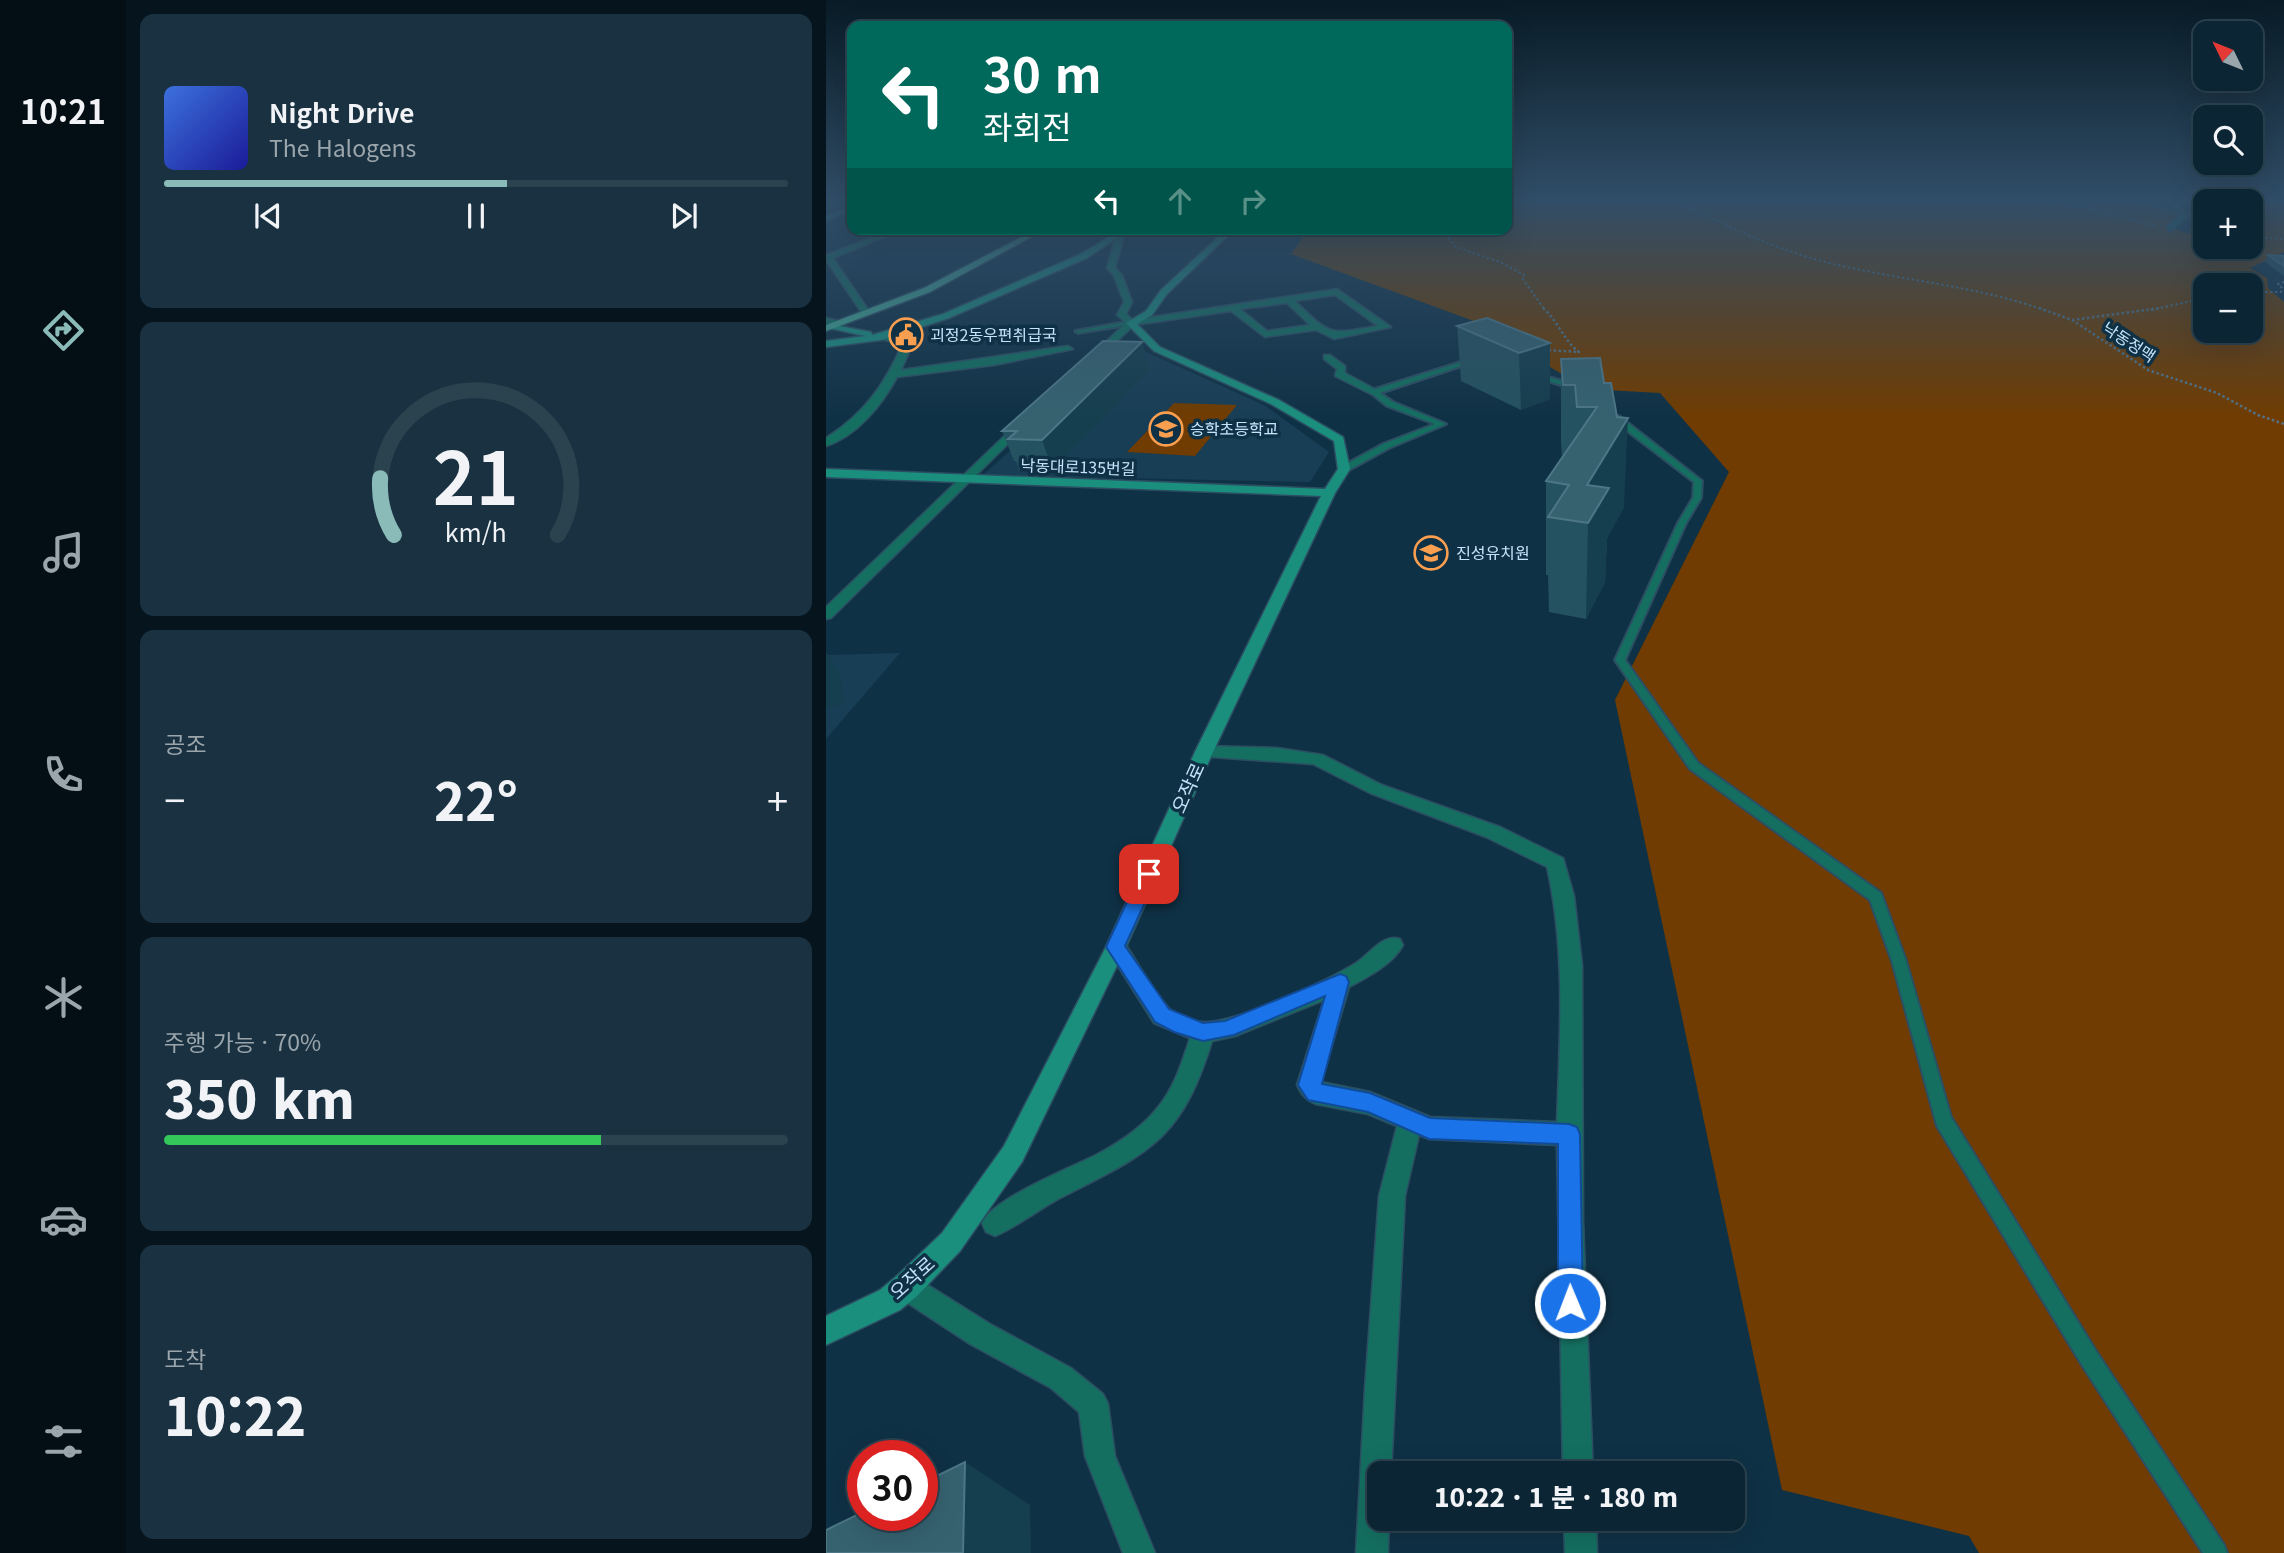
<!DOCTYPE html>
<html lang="ko">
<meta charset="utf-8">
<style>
body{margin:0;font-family:Georgia,"Noto Sans KR",serif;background:#193140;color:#f1f3f6;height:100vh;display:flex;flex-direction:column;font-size:26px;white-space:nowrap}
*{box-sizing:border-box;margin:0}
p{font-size:23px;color:#9aa5ac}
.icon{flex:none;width:38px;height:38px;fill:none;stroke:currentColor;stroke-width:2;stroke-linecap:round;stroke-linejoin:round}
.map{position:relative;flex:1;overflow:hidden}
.sheet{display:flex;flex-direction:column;gap:14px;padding:14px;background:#06141d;width:700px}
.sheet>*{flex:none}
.top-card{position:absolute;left:21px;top:21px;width:665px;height:214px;border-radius:14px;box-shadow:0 7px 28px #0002,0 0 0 2px #2b424f;background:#00695c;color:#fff;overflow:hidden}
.needle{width:46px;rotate:313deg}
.controls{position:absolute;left:1367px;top:21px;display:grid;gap:14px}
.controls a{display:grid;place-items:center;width:70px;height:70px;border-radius:14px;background:#0b2534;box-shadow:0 7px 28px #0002,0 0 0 2px #2b424f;font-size:35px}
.speed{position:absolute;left:21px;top:1440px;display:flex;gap:14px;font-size:35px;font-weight:700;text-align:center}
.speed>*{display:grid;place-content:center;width:91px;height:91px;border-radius:50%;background:#0b2534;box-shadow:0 7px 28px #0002,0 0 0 2px #2b424f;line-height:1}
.speed .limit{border:10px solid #d22;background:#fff;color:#111}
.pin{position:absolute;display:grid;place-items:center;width:60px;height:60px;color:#fff;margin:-30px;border-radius:14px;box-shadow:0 4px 10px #0006}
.me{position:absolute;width:77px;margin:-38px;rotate:359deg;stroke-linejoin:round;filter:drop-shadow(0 0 5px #0008)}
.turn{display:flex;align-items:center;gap:24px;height:147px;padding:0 21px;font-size:32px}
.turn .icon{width:91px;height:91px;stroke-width:2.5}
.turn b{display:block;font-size:49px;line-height:60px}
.lanes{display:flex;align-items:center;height:66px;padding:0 21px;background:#0003;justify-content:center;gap:35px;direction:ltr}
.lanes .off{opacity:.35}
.big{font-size:52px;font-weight:800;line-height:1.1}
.sheet .tile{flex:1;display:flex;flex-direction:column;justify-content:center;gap:10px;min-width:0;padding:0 24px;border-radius:14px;background:#193140}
.sheet .dial{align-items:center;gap:0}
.dial svg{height:182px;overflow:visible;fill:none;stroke:#2b424f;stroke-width:7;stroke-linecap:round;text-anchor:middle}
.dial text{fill:#f1f3f6;stroke:none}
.song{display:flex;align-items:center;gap:21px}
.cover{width:84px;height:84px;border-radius:10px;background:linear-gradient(135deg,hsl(220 70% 55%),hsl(240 70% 35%))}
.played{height:7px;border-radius:4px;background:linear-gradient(90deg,#8bbbb9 55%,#2b424f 55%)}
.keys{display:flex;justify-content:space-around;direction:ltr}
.heat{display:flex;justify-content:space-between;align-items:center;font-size:38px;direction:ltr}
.charge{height:10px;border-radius:5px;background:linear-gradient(90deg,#34c759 70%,#2b424f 0)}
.trip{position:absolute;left:541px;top:1461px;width:378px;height:70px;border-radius:14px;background:#0b2534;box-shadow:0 7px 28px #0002,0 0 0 2px #2b424f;font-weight:800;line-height:70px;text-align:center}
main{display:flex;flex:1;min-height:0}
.menu{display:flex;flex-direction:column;width:126px;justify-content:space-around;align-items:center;background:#040f15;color:#9aa5ac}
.menu .icon{width:49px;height:49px}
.menu .on{color:#8bbbb9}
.menu b{font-size:32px;color:#f1f3f6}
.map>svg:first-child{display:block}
</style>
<main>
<nav class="menu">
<b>10:21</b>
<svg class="icon on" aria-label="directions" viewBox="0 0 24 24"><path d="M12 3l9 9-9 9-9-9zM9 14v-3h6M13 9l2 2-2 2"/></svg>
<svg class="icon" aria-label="music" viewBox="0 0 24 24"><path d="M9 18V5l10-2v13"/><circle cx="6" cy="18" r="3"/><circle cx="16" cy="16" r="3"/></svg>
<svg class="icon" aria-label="phone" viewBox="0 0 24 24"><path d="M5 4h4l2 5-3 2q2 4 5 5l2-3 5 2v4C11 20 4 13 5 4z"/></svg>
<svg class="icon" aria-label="climate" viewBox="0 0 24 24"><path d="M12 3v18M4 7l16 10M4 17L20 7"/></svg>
<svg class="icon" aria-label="car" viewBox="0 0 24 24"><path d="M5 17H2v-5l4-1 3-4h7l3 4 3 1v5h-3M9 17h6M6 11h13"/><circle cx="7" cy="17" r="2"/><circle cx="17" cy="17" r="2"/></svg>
<svg class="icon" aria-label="filters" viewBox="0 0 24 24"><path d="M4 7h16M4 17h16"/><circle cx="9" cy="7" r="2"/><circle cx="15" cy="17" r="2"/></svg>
</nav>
<section class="sheet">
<div class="tile">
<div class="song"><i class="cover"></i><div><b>Night Drive</b><p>The Halogens</p></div></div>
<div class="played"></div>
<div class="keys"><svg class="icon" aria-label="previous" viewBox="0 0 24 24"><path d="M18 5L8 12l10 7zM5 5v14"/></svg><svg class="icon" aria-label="pause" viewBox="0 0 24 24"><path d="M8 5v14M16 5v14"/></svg><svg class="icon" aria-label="next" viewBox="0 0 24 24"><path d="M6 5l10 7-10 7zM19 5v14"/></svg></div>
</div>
<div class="tile dial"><svg viewBox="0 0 100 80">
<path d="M14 69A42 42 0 1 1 86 69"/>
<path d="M14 69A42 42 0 0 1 8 44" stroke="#8bbbb9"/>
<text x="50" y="56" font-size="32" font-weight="700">21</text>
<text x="50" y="72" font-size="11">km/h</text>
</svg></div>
<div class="tile"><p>공조</p>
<div class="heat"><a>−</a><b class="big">22°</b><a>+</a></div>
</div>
<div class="tile"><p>주행 가능 · 70%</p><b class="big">350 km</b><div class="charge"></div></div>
<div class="tile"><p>도착</p><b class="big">10:22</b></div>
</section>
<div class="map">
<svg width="1458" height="1553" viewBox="0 0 1458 1553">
<rect width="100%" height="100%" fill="#0f3145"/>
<g fill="#183e55">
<path d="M297 349H313L438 405 503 452 484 482 157 475Z"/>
<path d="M74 653 0 739V655Z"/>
</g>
<g fill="#703c01" fill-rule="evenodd">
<path d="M681 202H1304L1358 214 1342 227 1364 234 1363 230H1379V247H1424L1425 202H1458V252L1424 268 1441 278 1442 288 1458 302V1553H1153L1143 1536 956 1490 789 700 903 472 834 393 761 389 645 320 465 254 482 231 486 229H681ZM1379 285H1424V331H1379Z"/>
<path d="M348 403 411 405 369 456 301 452Z"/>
</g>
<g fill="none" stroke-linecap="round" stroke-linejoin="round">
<defs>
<g id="lane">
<path d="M305 321 307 324 252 333 249 331Z"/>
<path d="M648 358 651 360 650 361 554 393 567 402 620 424 563 448 521 471H515V467L557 444 609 424 561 406 546 394V390Z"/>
<path d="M708 373 754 386 755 388 751 390 706 376 705 375Z"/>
<path d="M787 416H793L876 481 875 498 860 523 799 660 872 763 1055 893 1080 961 1125 1117 1270 1351 1398 1545 1401 1553H1377L1256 1365 1111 1126 1066 961 1044 900 864 769 789 660 852 523 867 498 868 482 787 420Z"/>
</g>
<g id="street">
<path d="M1344 202H1351L1355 209 1364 215 1344 231 1341 227 1355 215 1349 211Z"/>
<path d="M68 229H78L7 258 45 314 38 316 0 260V255Z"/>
<path d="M294 234 298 236 289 268 296 275 306 302 300 314 307 320 511 289 565 327 508 339 490 330 439 337 405 311 308 325 273 358H267V354L300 323 291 315 298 302 288 276 281 268 290 236ZM509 295 552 326C502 334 506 337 469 301ZM461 303 484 325 441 331 414 309Z"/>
<path d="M0 318 21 323 16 326 0 324Z"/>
<path d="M55 334 88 341 75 370 242 346 247 349 168 365 71 377C56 405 31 436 0 446V438C38 414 59 384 77 343L52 339V335Z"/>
<path d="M498 355H504L519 366V373L554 392 545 394 509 376 511 369 498 359Z"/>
<path d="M192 423 201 425 5 618 0 619V607Z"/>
<path d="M378 746 451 748 497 755 556 785 674 827 737 858 748 896 756 965 757 1222 767 1474H737L731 1145 603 1139 593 1135 579 1196 565 1474H553V1519H563L562 1553H530L539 1389 553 1196 571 1126 542 1114 490 1104C480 1100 476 1095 471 1085L498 1000 409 1036 386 1041C355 1142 322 1153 234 1198 212 1210 192 1226 169 1236L160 1232 156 1223C166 1199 244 1168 270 1155 293 1143 317 1127 333 1106 349 1086 356 1062 364 1038L328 1023 280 947 283 941 290 939 297 941C308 956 333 1002 346 1011 355 1016 366 1021 376 1022 406 1025 503 980 530 963 544 954 557 933 574 939L577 945C567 964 542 977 523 987L495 1082 544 1092 604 1117 731 1122C734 1036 740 952 721 867L660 837 544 793 487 764 372 756 369 752Z"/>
<path d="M81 1272 164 1324 245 1368 277 1394 282 1404 289 1456 329 1553H297L259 1456 253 1412 225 1388 144 1344 71 1296 67 1286 71 1276Z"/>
<path d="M738 1519H770L771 1553H739Z"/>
</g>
<g id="secondary">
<path d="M26 205V209L0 221V216Z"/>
<path d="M296 229H304L261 258 123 318 55 340 0 347V341L39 336 3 328V324L45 332 46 335 117 314 255 254Z"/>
<path d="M401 229H409L341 294 326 315 311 324 334 347 453 400 517 437 524 469 509 493 387 752 300 947 196 1162 134 1251 91 1296 74 1310 0 1345V1316L54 1290 71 1276 116 1233 178 1146 280 947 369 752 495 496 0 477V469L499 489 512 469 508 441 445 404 328 351 300 323 320 311 335 290Z"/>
</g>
<path id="primary" d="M211 229H220L104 292 0 331V325L98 288Z"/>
</defs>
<use href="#lane" stroke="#2c4e62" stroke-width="4"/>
<use href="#street" stroke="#2c4e62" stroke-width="3"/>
<use href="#secondary" stroke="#2c4e62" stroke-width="3"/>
<use href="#primary" stroke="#2c4e62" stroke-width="3"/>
<g stroke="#527388" stroke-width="2" stroke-dasharray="2.5 2.5" stroke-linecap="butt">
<path d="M861 202 858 205C902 227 945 247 992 260 1066 280 1145 284 1218 310"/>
<path d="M1208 202 1257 207 1330 226"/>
<path d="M620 229 619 235 630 247 674 262 698 275 696 278 719 310"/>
<path d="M1366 232 1379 233"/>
<path d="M1424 237 1458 239"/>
<path d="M1424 292H1455L1456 288 1452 284 1458 282"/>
<path d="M1325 310 1379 298"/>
</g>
<g stroke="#527388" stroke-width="2.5" stroke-dasharray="2.5 2.5" stroke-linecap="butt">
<path d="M717 308C732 321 738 341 753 352L720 350"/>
<path d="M1213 308 1246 320 1322 370 1391 393 1432 415 1458 424"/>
<path d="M1246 320 1335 308"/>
</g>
<use href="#lane" fill="#146f61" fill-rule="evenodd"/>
<use href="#street" fill="#146f61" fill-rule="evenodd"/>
<use href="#secondary" fill="#1b8f7e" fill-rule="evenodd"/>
<use href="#primary" fill="#44a593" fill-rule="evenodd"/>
</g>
<g fill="#255260">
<path d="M1442 255 1458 256V276L1439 262Z"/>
<path d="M631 326 724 343V399L695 410 635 381Z"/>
<path d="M316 342 324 369 227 471 193 470 190 461H188L176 431Z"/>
<path d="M774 358 798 507 781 538 779 582 760 619 723 612 722 575H720V481L736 458 735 442V359Z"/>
</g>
<g fill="#153e4e">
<path d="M316 342 324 369 227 471 216 440Z"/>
<path d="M724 343V399L695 410 693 353Z"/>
<path d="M802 418 798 507 781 538 779 582 760 619 762 523 761 485Z"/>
<path d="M0 652 15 677 17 703 0 708Z"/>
<path d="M139 1462 204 1505 205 1553H137Z"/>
</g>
<g fill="#366270" stroke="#4d7686" stroke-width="2">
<path d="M1442 255 1458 256V266Z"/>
<path d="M661 318 724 343 693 353 631 326Z"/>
<path d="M277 341 316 342 216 440 182 439 191 431H176Z"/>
<path d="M774 358 778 383H785L791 417 802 418 761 485 783 488 762 523 722 517 743 485 720 481 771 407H751L749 385H737L735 359Z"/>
<path d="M139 1462 137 1553H0V1530L37 1512V1516H96V1483Z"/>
</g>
<linearGradient id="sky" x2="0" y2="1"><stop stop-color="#081b26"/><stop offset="0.48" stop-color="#314e68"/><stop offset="1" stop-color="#314e68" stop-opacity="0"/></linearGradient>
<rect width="1458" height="419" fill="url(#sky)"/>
<path fill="#1a73e8" stroke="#114b97" stroke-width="2" d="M323 867 329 869 332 874 299 946 343 1009 377 1023 399 1021 514 974 520 976 523 982 496 1084 544 1093 604 1118 743 1124 751 1127 754 1134 757 1303 753 1312 744 1315 735 1312 732 1303V1144L603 1139 542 1112 482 1100 472 1085 499 996 408 1035 377 1041 348 1032 329 1022 280 947 314 874 317 869Z"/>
<defs>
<symbol id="civic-ring" viewBox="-11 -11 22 22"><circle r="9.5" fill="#0f3145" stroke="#fa9f4f" stroke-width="1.5"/><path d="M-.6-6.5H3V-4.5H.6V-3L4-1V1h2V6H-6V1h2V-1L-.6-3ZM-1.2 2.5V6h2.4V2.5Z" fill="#fa9f4f"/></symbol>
<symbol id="school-ring" viewBox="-11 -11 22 22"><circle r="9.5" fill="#0f3145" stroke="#fa9f4f" stroke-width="1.5"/><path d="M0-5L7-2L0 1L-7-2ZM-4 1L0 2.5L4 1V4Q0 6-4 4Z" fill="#fa9f4f"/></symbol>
</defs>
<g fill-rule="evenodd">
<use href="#civic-ring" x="61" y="316" width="38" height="38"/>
<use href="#school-ring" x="321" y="410" width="38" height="38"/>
<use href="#school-ring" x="586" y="534" width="38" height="38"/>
</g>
<g text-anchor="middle" stroke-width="7" stroke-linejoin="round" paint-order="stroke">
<g font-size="16" fill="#c5e4fb" stroke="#0f3145" text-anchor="start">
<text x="104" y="341">괴정2동우편취급국</text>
<text x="364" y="435">승학초등학교</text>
<text x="630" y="559">진성유치원</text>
</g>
<g font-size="16" fill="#c5e4fb" stroke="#0f3145">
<text transform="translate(1303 342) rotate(33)" y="6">낙동정맥</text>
<text transform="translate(252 467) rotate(2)" y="6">낙동대로135번길</text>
</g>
<g font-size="19" fill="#c5e4fb" stroke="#0f3145">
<text transform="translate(362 788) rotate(-66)" y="7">오작로</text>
<text transform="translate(86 1278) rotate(-42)" y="7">오작로</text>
</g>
</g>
</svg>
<div class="controls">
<a><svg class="needle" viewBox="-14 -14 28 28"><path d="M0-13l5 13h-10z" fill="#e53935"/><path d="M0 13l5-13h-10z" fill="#9aa5ac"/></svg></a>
<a><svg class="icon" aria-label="search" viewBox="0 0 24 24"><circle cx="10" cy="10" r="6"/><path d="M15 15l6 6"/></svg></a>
<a>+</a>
<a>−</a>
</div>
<div class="speed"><div class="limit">30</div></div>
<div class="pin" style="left:323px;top:874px;background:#d93025"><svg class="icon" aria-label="arrive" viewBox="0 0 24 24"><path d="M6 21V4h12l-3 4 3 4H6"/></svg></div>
<svg class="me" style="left:744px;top:1303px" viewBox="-20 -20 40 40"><circle r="17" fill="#1a73e8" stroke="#fff" stroke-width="3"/><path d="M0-11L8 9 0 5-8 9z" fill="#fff"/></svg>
<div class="trip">10:22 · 1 분 · 180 m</div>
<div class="top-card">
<div class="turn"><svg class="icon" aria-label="left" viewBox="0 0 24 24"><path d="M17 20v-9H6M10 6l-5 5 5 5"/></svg><div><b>30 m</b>좌회전</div></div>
<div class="lanes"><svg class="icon" aria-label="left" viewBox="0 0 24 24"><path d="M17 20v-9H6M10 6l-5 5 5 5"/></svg><svg class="icon off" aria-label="ahead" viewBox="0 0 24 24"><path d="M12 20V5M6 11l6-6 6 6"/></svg><svg class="icon off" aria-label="right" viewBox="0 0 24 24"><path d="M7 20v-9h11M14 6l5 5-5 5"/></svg></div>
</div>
</div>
</main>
